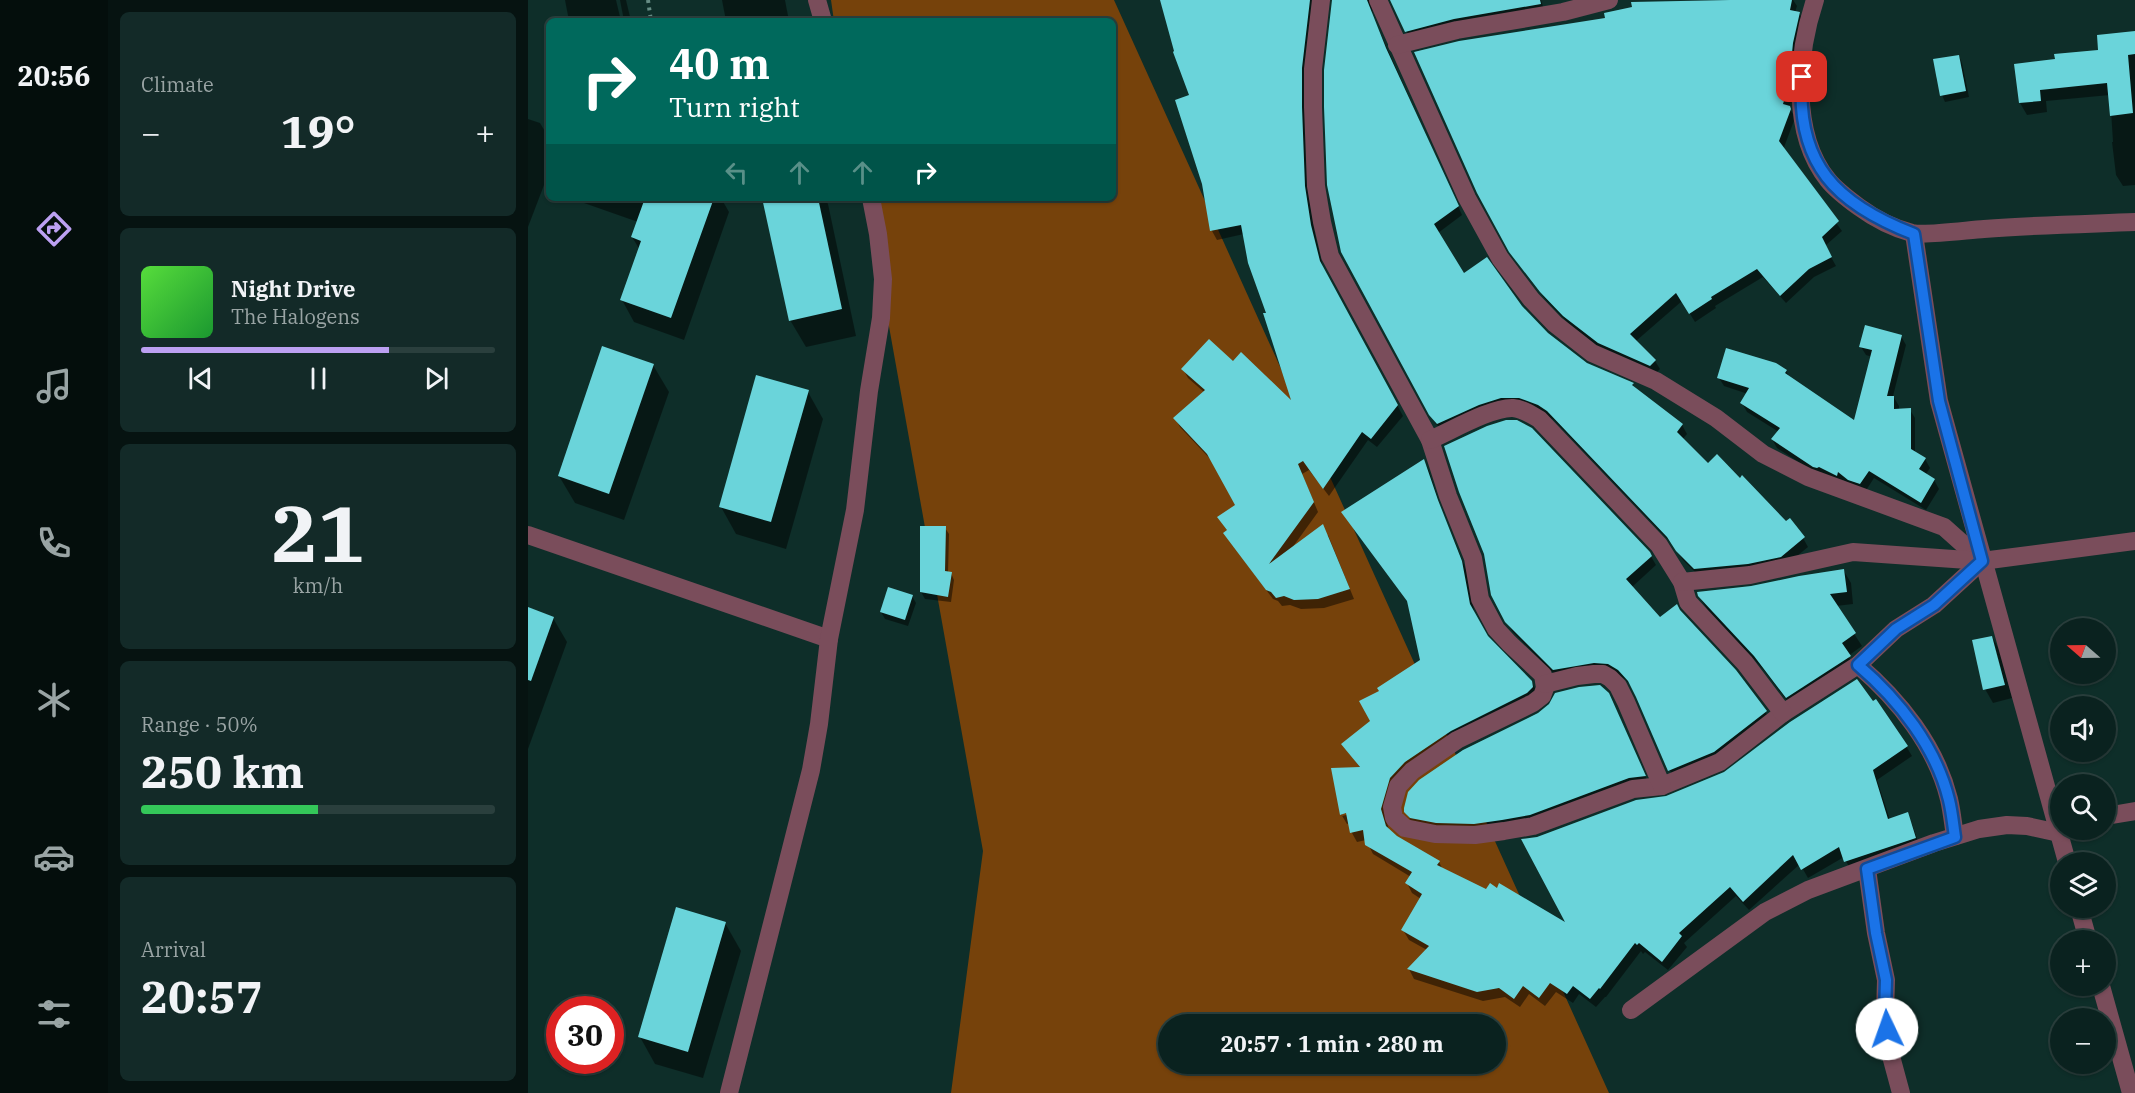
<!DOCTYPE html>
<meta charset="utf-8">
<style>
body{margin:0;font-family:"IBM Plex Serif",serif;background:#132a28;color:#f1f3f6;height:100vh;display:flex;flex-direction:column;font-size:22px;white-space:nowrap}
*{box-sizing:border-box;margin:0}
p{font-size:20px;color:#99a4a4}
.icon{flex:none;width:33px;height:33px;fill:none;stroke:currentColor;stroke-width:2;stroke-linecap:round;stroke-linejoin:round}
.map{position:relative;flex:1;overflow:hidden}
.side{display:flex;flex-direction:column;gap:12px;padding:12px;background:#061311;width:420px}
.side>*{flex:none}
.guide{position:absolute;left:18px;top:18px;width:570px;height:183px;border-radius:9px;box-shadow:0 2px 4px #0004,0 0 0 2px #2a3f3d;background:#00695c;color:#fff;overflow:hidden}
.needle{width:39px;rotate:290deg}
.fabs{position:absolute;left:1522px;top:618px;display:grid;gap:12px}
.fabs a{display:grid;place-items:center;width:66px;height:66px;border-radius:50%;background:#0a221f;box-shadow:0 2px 4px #0004,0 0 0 2px #2a3f3d;font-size:30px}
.speed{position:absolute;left:18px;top:996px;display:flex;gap:12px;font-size:30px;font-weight:700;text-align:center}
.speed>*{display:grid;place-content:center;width:78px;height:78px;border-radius:50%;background:#0a221f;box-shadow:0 2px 4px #0004,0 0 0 2px #2a3f3d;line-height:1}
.speed .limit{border:9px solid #d22;background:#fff;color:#111}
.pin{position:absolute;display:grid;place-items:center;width:51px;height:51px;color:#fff;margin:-26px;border-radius:12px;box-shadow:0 3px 9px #0006}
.me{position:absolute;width:66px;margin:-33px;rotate:357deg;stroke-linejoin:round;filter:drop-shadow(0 0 4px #0008)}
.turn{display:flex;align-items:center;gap:21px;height:126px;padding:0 24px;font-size:27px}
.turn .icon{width:78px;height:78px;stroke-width:2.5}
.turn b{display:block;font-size:42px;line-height:51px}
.lanes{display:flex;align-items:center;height:57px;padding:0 24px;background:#0003;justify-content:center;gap:30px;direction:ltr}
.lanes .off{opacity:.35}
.big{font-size:45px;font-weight:700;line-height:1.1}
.side .widget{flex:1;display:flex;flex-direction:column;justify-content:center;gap:9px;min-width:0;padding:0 21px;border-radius:9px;background:#132a28}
.side .dial{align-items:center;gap:0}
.dial b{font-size:78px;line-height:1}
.song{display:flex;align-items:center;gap:18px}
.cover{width:72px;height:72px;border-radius:9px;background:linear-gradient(135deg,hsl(110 70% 55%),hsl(130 70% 35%))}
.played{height:6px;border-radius:3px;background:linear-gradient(90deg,#bca0f2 70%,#2a3f3d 70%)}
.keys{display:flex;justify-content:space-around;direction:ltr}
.heat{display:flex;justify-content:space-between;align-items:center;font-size:33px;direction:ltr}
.charge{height:9px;border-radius:4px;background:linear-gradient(90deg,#34c759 50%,#2a3f3d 0)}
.trip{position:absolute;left:630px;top:1014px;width:348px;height:60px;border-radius:30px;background:#0a221f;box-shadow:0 2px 4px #0004,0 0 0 2px #2a3f3d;font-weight:700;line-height:60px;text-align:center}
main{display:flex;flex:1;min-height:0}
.tabs{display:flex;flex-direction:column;width:108px;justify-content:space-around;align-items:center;background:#040e0c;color:#99a4a4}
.tabs .icon{width:42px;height:42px}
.tabs .on{color:#bca0f2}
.tabs b{font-size:27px;color:#f1f3f6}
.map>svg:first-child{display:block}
</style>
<main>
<nav class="tabs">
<b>20:56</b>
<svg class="icon on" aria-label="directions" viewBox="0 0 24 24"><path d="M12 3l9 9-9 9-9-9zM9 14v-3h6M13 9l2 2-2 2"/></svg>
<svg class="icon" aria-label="music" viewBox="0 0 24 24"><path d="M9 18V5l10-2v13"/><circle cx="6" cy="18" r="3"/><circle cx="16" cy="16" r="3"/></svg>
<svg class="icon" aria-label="phone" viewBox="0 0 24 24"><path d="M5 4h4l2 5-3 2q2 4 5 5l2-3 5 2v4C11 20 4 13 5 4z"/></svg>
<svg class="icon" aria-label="climate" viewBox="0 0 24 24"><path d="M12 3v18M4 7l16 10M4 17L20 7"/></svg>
<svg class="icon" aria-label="car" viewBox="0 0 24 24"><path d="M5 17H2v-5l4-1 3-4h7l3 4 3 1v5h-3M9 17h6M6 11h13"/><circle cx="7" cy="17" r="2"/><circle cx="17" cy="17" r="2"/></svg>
<svg class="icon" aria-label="filters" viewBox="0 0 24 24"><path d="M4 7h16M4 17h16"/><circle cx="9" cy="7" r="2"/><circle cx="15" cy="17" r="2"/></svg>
</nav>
<section class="side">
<div class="widget"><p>Climate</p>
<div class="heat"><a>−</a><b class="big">19°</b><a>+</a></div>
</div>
<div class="widget">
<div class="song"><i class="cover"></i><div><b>Night Drive</b><p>The Halogens</p></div></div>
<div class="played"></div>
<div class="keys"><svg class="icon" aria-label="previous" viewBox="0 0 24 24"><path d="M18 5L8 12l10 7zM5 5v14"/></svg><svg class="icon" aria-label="pause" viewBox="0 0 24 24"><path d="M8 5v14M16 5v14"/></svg><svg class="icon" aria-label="next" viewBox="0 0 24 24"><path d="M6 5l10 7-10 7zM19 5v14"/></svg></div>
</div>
<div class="widget dial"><b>21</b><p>km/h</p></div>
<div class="widget"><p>Range · 50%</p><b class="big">250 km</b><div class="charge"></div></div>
<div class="widget"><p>Arrival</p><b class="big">20:57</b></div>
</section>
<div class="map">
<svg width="1607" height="1093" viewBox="0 0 1607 1093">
<rect width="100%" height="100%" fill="#0e2e29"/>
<path fill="#76420b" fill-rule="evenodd" d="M303 0H586L1081 1093H423L455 851 338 198H585V21H306ZM640 1024H968V1064H640Z"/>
<g fill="#0007" fill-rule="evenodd">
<path d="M37 0H88L93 21H41Z"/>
<path d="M92 0H98L103 21H96Z"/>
<path d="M194 0H257L261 21H198Z"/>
<path d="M632 0H792L781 197 787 234 796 272 875 416 849 447 840 440 801 496 781 470 774 474 790 512 764 548 800 535 826 599 796 608 773 609 762 605 754 606 750 601 745 599 697 534 700 531 709 506 685 462 652 427 647 418 676 392 660 378 655 369 705 363 766 405 716 234 689 240 684 231 663 96Z"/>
<path d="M805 0H850L845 3 844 15 934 215 910 233 936 275 993 307 1019 334 1058 364 1105 385 1108 390 1154 425 1159 434 1154 440 1180 465 1258 523 1275 538 1280 547 1258 565 1173 578 1155 560 1146 546 1026 420 1016 414 997 406 915 432 908 424 814 251Z"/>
<path d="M863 0H1013L1017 13 883 40Z"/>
<path d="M1202 0H1265L1269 6 1267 12 1271 13 1276 22 1266 93 1261 107 1267 118 1255 150 1314 231 1297 246 1308 266 1286 277 1258 303 1235 277 1187 306 1188 308 1167 322 1154 301 1108 341 1127 361 1132 369 1127 374 1076 352 1041 324 1018 300 988 261Z"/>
<path d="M1607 36V185L1595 186 1588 175 1584 142H1585L1582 95 1518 101 1519 112 1499 115 1492 103 1528 60 1572 52Z"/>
<path d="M1431 56 1434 63 1441 97 1417 102 1414 95Z"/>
<path d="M0 119 12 123 21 138V172L0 227Z"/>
<path d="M54 198H193L201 212 156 340 106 322 94 300 112 250 104 237 110 222 56 203Z"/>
<path d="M235 198H297L300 204 328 336 278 347 262 320Z"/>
<path d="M1373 336 1378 345 1365 396 1371 406V410H1382L1387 418V453L1397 459 1402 468 1398 474 1406 480 1411 489 1398 510 1346 478 1337 492 1326 488 1315 480 1314 483 1291 475 1249 448 1244 439 1251 432 1219 412 1214 403 1220 394 1196 386 1191 378 1258 371 1262 378 1327 422 1344 357 1338 355 1333 347Z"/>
<path d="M125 365 141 392 96 520 47 503 31 476Z"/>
<path d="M280 392 295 419 258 549 208 534 193 507Z"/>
<path d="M896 461 901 471 914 511 939 572 947 616 959 638 1003 681 1009 692 883 771 858 819 861 830 869 838 911 862 915 870 959 891 1041 926 1009 838 1138 798 1378 746 1384 756 1349 780 1362 820 1379 814 1384 824 1392 847 1323 871 1316 857 1280 878 1272 864 1221 910 1208 896 1156 943 1159 947 1140 970 1117 952 1115 954 1113 951 1078 997H1077L1068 1007 1051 994 1045 1003 1028 992 1017 1006 1001 994 992 1007 977 997 955 1001 886 979 881 969 899 950 881 940 875 930 893 899 884 893 879 883 883 877 845 854 838 840 829 842 824 833 822 823 819 824 813 814 833 769 815 744 843 721 853 692 894 661 882 604 815 512ZM814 813H826L814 816Z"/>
<path d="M417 528 421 534 420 573H423L426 580 423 602 397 599 393 592Z"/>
<path d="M1121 553 1128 565 1104 587 1132 619 1207 671 1243 720 1146 779 1109 696 1105 688 1097 679 1086 672 1031 679 984 631 964 595Z"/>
<path d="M1316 571 1323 583 1325 604 1308 606 1334 646 1320 656 1328 669 1266 710 1235 669 1179 609 1171 596Z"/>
<path d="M384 596 388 603 380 626 357 619 353 612Z"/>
<path d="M0 609 25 618 39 642 0 749Z"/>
<path d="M1464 637 1472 651 1484 698 1465 703 1457 689Z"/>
<path d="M1086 705 1122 787 953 834 884 823 878 812Z"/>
<path d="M197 923 213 951 175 1078 127 1064 112 1037Z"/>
</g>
<g fill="#6ad4da">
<path d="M632 0H782L774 68V107L777 186 783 225 792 261 870 405 843 439 834 432 795 489 775 461 770 464 786 502 741 564 795 524 822 589 790 599 766 600 756 596 748 598 743 592 738 590 695 533 699 530 689 517 707 505 679 454 645 418 677 390 653 369 681 339 705 361 713 352 763 400 735 313H738L720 263 713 225 682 231 674 184 647 100 661 95 645 52 646 51Z"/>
<path d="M804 0H839L858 48 931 206 906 224 936 273 959 257 994 306 1020 333 1059 363 1106 383 1104 385 1155 424 1149 432 1180 463 1189 454 1212 478 1214 475 1258 521 1262 518 1277 537 1253 557 1220 564 1166 569 1148 551 1139 537 1019 411 1010 405 991 398H973L951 405 909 424 901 415 813 252 799 185 796 107V70Z"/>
<path d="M862 0H1012L1013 4 926 19 877 32Z"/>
<path d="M1202 0H1264L1262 10 1272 12 1265 43 1261 84 1255 104 1262 106 1263 109 1251 141 1311 221 1294 237 1304 257 1281 269 1252 296 1229 269 1183 297 1184 299 1161 314 1148 293 1102 334 1128 360 1122 366 1070 343 1035 316 1012 292 981 252 949 193 886 52 931 41 1077 18 1076 13 1104 7 1103 2Z"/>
<path d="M1607 31V54L1600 55 1605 113 1582 116 1579 83 1512 90 1513 101 1491 103 1486 64 1527 59 1526 54 1570 50 1569 35Z"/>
<path d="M1431 55 1438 91 1412 96 1405 59Z"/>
<path d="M117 198H186L143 318 92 300 113 241 103 237Z"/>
<path d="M234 198H290L314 309 261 321Z"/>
<path d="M1337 325 1374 335 1359 396H1366V409L1383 408V449L1398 458 1391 469 1407 479 1393 503 1341 471 1332 484 1320 480 1310 472 1309 476 1291 467 1289 468 1285 467 1243 439 1252 428 1212 403 1221 388 1189 378 1198 348 1248 363 1259 370 1257 373 1326 420 1344 350 1331 347Z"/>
<path d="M74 346 126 364 81 494 30 476Z"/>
<path d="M228 375 281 390 243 522 191 507Z"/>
<path d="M978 420H989L1004 428 1122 552 1124 556 1098 579 1132 617 1149 604 1152 610 1208 670 1239 711 1186 752 1140 771 1108 697 1100 681 1090 670 1080 664 1066 663 1025 670 977 622 963 595 956 554 931 492 916 446 959 426Z"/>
<path d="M896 459 910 500 934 561 942 604 960 636 1004 681 1005 687 999 693 923 731 877 762 862 778 853 809 858 826 869 836 912 861 909 865 958 889 962 883 969 888 971 883 1037 922 993 839 1009 837 1108 800 1138 796 1196 772 1262 722 1329 679 1345 701 1348 699 1380 746 1345 770 1360 819 1380 812 1388 838 1316 862 1311 847 1273 870 1265 855 1215 902 1202 887 1151 933 1154 936 1134 962 1111 943 1109 945 1107 943 1072 989 1071 988 1062 999 1045 986 1039 994 1022 983 1011 998 995 986 986 999 971 988 949 992 879 969 901 946 873 930 894 894 877 883 884 872 837 845 835 830 822 833 818 813 812 815 803 768 832 767 813 744 842 721 831 701 851 691 849 688 892 660 879 601 813 512Z"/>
<path d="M392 526H418L417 571 424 572 420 597 392 592Z"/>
<path d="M1316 569 1319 592 1302 594 1328 633 1314 643 1323 656 1258 698 1226 656 1170 596 1169 592 1223 586 1271 576Z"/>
<path d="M360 587 385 595 377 620 352 612Z"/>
<path d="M0 607 26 617 3 681 0 680Z"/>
<path d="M1464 636 1477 685 1455 690 1444 640Z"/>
<path d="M1072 685 1081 693 1118 776 1101 778 1002 815 974 820 946 824 908 823 882 818 876 812V808L880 792 891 780 935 750 1010 713 1021 704 1027 693 1051 687Z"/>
<path d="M148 907 198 922 160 1052 110 1037Z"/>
</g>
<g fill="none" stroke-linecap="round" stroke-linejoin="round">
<path stroke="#668c84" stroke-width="4" stroke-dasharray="3 4.5" stroke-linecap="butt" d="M120 0 123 21"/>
<g stroke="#7a4d5b" stroke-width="18">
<path d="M289 0 295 21"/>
<path d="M793 0 785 69V107L788 186 794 222 802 256 902 440 920 496 945 558 952 599 968 629 981 643 1015 675 1017 688 1014 696 1005 703 929 740 884 771 870 786 864 807 866 818 877 828 907 834 947 835 976 831 1005 826 1105 789 1134 786 1192 762 1255 713 1330 665 1368 629 1406 605 1454 561"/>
<path d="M850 0 939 198 972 258 1003 299 1027 324 1064 353 1128 381 1188 418 1235 454 1280 477 1416 527 1454 561"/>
<path d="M1287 0C1269 54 1262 133 1300 180 1308 190 1320 199 1331 207 1346 218 1365 228 1384 233 1397 236 1440 230 1456 229 1507 225 1557 224 1607 222"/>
<path d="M869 45 929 30 1035 12 1081 0"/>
<path d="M1386 234 1411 401 1539 862"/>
<path d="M902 440C923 431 964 407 985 408 995 409 1002 414 1011 419L1131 545 1154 582 1160 602 1217 663 1255 713"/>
<path d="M0 535 301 639"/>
<path d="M1154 582 1222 575 1325 552 1454 561 1607 541"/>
<path d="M1330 665C1371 700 1408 746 1421 799 1424 812 1425 824 1427 836"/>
<path d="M1017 684 1049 676 1066 674H1075L1082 678 1090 686 1098 702 1134 786"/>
<path d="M1578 816 1607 811"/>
<path d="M1339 869 1348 933 1358 980 1357 1014 1360 1045 1373 1093"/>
<path d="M1551 908 1560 940"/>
<path d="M1573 986 1603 1093"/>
<path d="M1103 1010 1237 912 1280 890 1406 843 1451 829 1479 825 1499 826 1531 833 1539 830"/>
<path d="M201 1093 283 770 291 724 301 639 327 510 341 391 353 318 355 279 350 234 343 198"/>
</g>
</g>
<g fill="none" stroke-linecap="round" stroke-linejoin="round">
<defs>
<path id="route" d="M1274 77C1268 164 1308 204 1386 234L1411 401 1454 561 1406 605 1368 629 1330 665C1371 700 1408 747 1421 800 1424 812 1425 824 1427 837L1339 869 1348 933 1358 980 1357 1014 1359 1029"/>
</defs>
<use href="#route" stroke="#114b97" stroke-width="15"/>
<use href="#route" stroke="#1a73e8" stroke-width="10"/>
</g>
</svg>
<div class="fabs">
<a><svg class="needle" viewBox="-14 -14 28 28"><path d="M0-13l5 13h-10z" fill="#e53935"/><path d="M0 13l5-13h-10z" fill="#99a4a4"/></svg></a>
<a><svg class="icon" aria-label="sound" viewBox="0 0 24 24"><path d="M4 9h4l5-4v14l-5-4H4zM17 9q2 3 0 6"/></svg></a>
<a><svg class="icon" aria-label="search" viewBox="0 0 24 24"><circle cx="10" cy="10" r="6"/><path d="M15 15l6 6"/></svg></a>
<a><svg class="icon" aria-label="layers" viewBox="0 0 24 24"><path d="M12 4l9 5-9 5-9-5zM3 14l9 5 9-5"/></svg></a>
<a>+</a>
<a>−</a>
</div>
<div class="speed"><div class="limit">30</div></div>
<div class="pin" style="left:1274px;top:77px;background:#d93025"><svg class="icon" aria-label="arrive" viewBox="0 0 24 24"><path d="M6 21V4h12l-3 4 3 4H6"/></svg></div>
<svg class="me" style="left:1359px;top:1029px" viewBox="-20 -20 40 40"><circle r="19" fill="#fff"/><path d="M0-13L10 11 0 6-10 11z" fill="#1a73e8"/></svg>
<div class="trip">20:57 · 1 min · 280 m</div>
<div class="guide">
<div class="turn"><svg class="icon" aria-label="right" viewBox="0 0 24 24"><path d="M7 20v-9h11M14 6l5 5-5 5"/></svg><div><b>40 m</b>Turn right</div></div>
<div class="lanes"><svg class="icon off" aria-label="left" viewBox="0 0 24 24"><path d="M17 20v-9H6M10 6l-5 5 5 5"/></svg><svg class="icon off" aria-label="ahead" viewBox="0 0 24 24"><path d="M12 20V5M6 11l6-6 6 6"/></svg><svg class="icon off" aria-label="ahead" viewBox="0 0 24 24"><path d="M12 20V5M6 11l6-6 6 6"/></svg><svg class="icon" aria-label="right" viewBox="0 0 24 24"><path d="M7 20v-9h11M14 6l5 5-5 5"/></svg></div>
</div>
</div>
</main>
